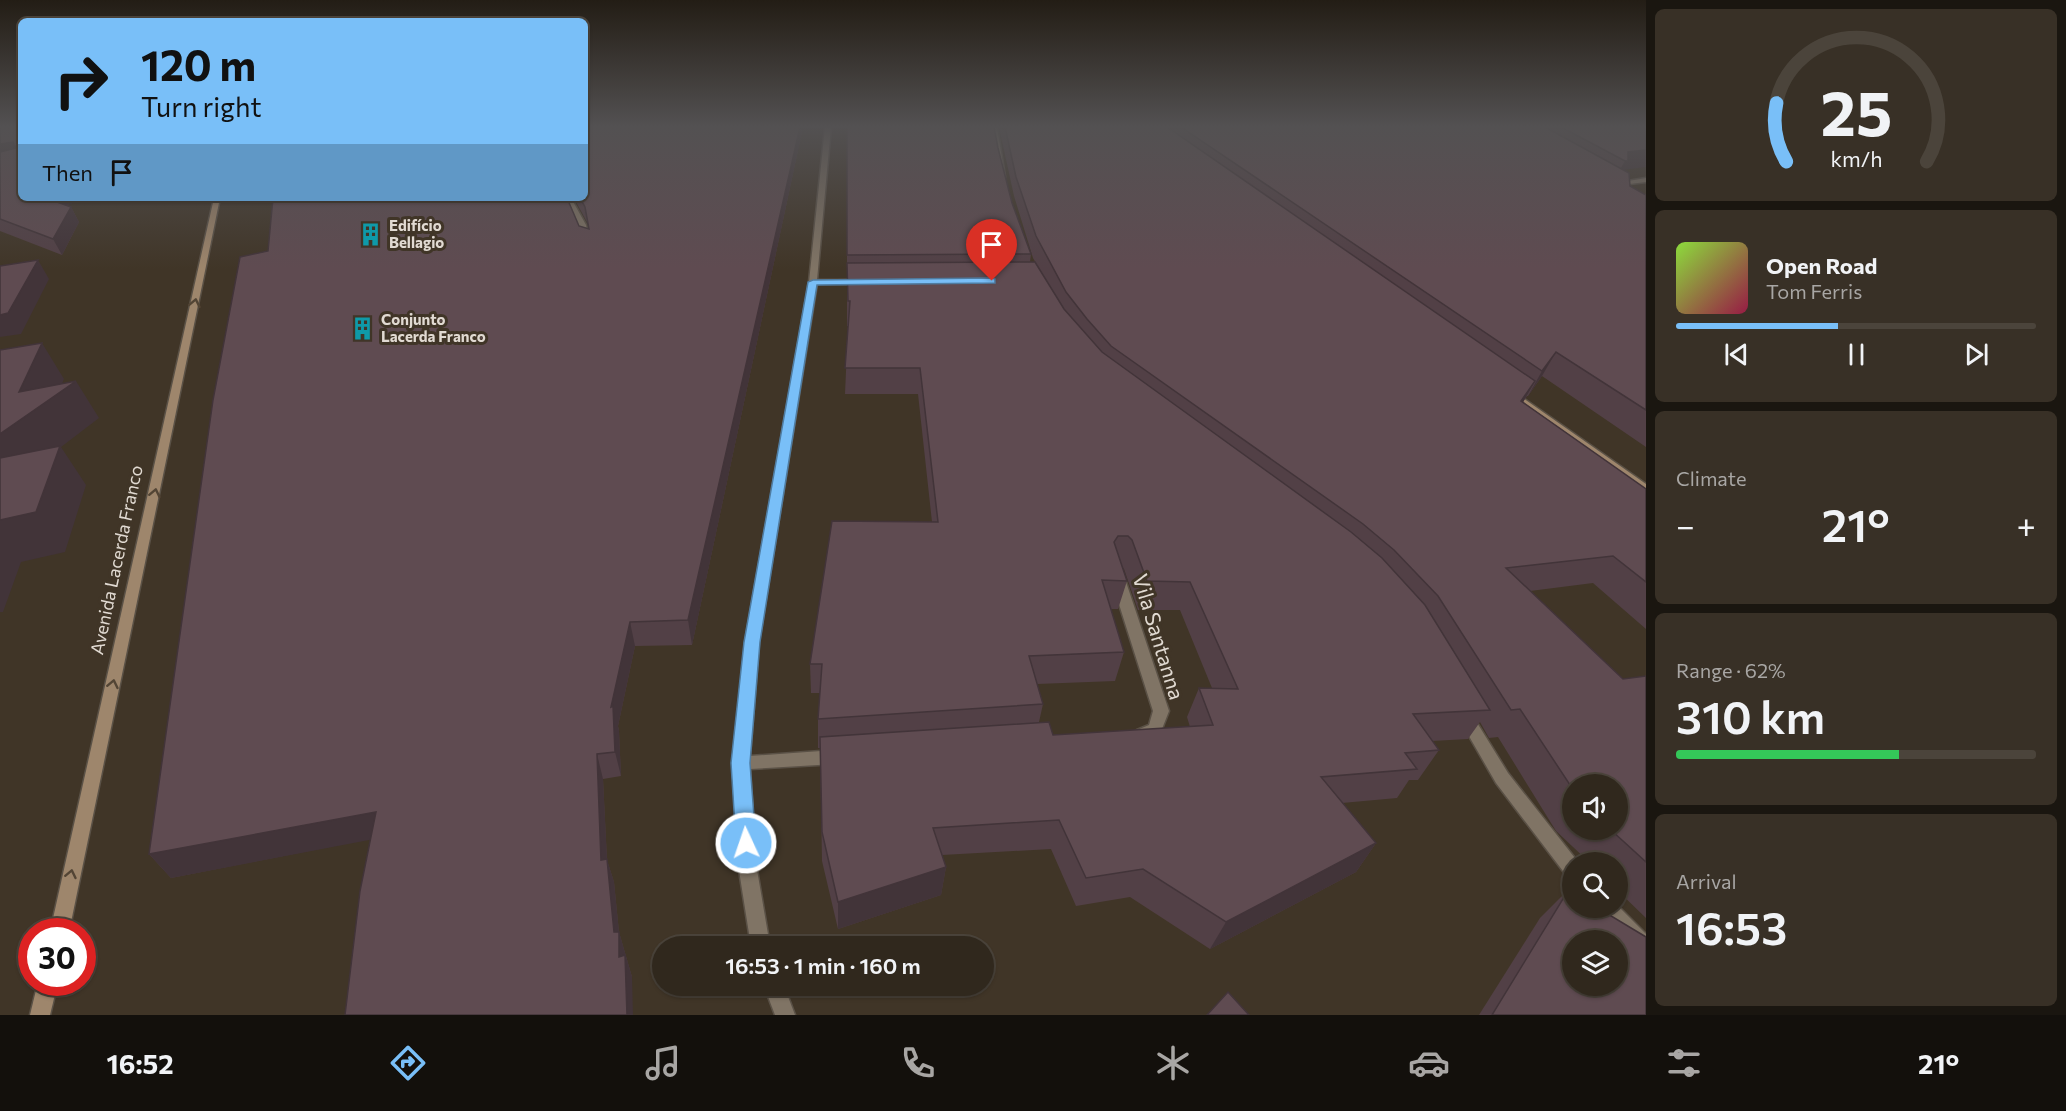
<!DOCTYPE html>
<meta charset="utf-8">
<style>
body{margin:0;font-family:Commissioner,sans-serif;background:#383026;color:#f1f3f6;height:100vh;display:flex;flex-direction:column;font-size:22px;white-space:nowrap}
*{box-sizing:border-box;margin:0}
p{font-size:20px;color:#a8a6a4}
.icon{flex:none;width:33px;height:33px;fill:none;stroke:currentColor;stroke-width:2;stroke-linecap:round;stroke-linejoin:round}
.map{position:relative;flex:1;overflow:hidden}
.drawer{display:flex;flex-direction:column;gap:9px;padding:9px;background:#1a1610;width:420px}
.drawer>*{flex:none}
.hud{position:absolute;left:18px;top:18px;width:570px;height:183px;border-radius:9px;box-shadow:0 2px 4px #0004,0 0 0 2px #4b443b;background:#79bff8;color:#111;overflow:hidden}
.buttons{position:absolute;left:1562px;top:774px;display:grid;gap:12px}
.buttons a{display:grid;place-items:center;width:66px;height:66px;border-radius:50%;background:#30281d;box-shadow:0 2px 4px #0004,0 0 0 2px #4b443b;font-size:30px}
.speed{position:absolute;left:18px;top:918px;display:flex;gap:12px;font-size:30px;font-weight:700;text-align:center}
.speed>*{display:grid;place-content:center;width:78px;height:78px;border-radius:50%;background:#30281d;box-shadow:0 2px 4px #0004,0 0 0 2px #4b443b;line-height:1}
.speed .limit{border:9px solid #d22;background:#fff;color:#111}
.pin{position:absolute;display:grid;place-items:center;width:51px;height:51px;color:#fff;margin:-62px -26px;border-radius:50% 50% 50% 0;rotate:-45deg;box-shadow:0 0 6px #0007}
.pin .icon{rotate:45deg}
.me{position:absolute;width:66px;margin:-33px;rotate:357deg;stroke-linejoin:round;filter:drop-shadow(0 0 4px #0008)}
.turn{display:flex;align-items:center;gap:21px;height:126px;padding:0 24px;font-size:27px}
.turn .icon{width:78px;height:78px;stroke-width:2.5}
.turn b{display:block;font-size:42px;line-height:51px}
.then{display:flex;align-items:center;height:57px;padding:0 24px;background:#0003;gap:12px;font-size:22px}
.big{font-size:45px;font-weight:600;line-height:1.1}
.drawer .tile{flex:1;display:flex;flex-direction:column;justify-content:center;gap:9px;min-width:0;padding:0 21px;border-radius:9px;background:#383026}
.drawer .dial{align-items:center;gap:0}
.dial svg{height:156px;overflow:visible;fill:none;stroke:#4b443b;stroke-width:7;stroke-linecap:round;text-anchor:middle}
.dial text{fill:#f1f3f6;stroke:none}
.song{display:flex;align-items:center;gap:18px}
.cover{width:72px;height:72px;border-radius:9px;background:linear-gradient(135deg,hsl(90 70% 55%),hsl(340 70% 35%))}
.played{height:6px;border-radius:3px;background:linear-gradient(90deg,#79bff8 45%,#4b443b 45%)}
.keys{display:flex;justify-content:space-around;direction:ltr}
.heat{display:flex;justify-content:space-between;align-items:center;font-size:33px;direction:ltr}
.charge{height:9px;border-radius:4px;background:linear-gradient(90deg,#34c759 62%,#4b443b 0)}
.trip{position:absolute;left:652px;top:936px;width:342px;height:60px;border-radius:30px;background:#30281d;box-shadow:0 2px 4px #0004,0 0 0 2px #4b443b;font-weight:600;line-height:60px;text-align:center}
.tab-bar{display:flex;height:96px;justify-content:space-around;align-items:center;background:#13100c;color:#a8a6a4}
.tab-bar .icon{width:42px;height:42px}
.tab-bar .selected{color:#79bff8}
.tab-bar b{font-size:27px;color:#f1f3f6}
main{display:flex;flex:1;min-height:0}
.map>svg:first-child{display:block}
</style>
<main>
<div class="map">
<svg width="1646" height="1015" viewBox="0 0 1646 1015">
<rect width="100%" height="100%" fill="#403527"/>
<g fill="none" stroke-linecap="round" stroke-linejoin="round">
<defs>
<g id="street">
<path d="M825 127H831L817 280H862L866 282 862 284H817L759 642 750 756 835 750 841 752 843 757 841 762 835 764 750 769 756 864 770 946H751L738 864 733 763 745 642 809 282Z"/>
<path d="M991 127H997L1005 177 1000 176Z"/>
<path d="M1646 178V182L1613 186 1610 184Z"/>
<path d="M565 198H571L586 225 590 243 583 241 578 225Z"/>
<path d="M1118 574 1123 576 1125 579 1169 711 1160 734 1143 742 1137 740 1135 735 1137 730 1149 725 1153 711 1111 579 1113 576Z"/>
<path d="M1466 711 1471 713 1508 773 1578 862H1572V877L1566 875 1496 783 1458 717 1461 713Z"/>
<path d="M1617 905 1646 934V958L1639 955 1600 914 1598 908H1617Z"/>
<path d="M764 986H784L795 1015H775Z"/>
</g>
<g id="secondary">
<path d="M214 198H220L69 932H50Z"/>
<path d="M1510 389 1646 484V493L1642 492 1506 394V390Z"/>
<path d="M38 982H58L50 1015H30Z"/>
</g>
</defs>
<use href="#street" stroke="#5a5146" stroke-width="3"/>
<use href="#secondary" stroke="#5a5146" stroke-width="3"/>
<use href="#street" fill="#807465" fill-rule="evenodd"/>
<use href="#secondary" fill="#9e866c" fill-rule="evenodd"/>
</g>
<g fill="#524046" fill-rule="evenodd">
<path d="M0 127 21 198H85L67 205 71 207 79 222 62 255 0 231Z"/>
<path d="M585 127H803L692 645 635 646 618 726 619 731 621 776 603 779 607 860 614 882 619 932 632 977 370 839 171 878 149 854 579 226 589 229 588 224 574 198H585Z"/>
<path d="M847 127 998 148 1012 203 1031 254 1030 262 1037 265 1033 258 1014 196 999 127H1646L1624 170 1630 186 1646 195V447L1542 376 1528 396H1527L1523 402 1646 489V629L1593 583 1530 591 1623 679 1646 676V918L1617 890V862H1589L1556 831 1498 737 1489 738 1480 722 1468 739 1432 741 1439 750 1418 780H1409L1397 798 1342 803 1376 843 1356 872 1210 949 1130 897 1076 906 1051 849 942 855 946 867 941 895 838 929 822 861 820 748H818V719L820 693H811L810 664 932 522 918 394H845L848 326H847ZM1122 567 1124 569 1138 610H1180L1212 688H1199L1187 717 1190 727 1053 735 1039 722 1043 704 1037 684 1115 681 1124 652 1111 609H1118L1127 581ZM1572 784 1617 830H1572Z"/>
<path d="M1569 889 1646 1015H1479L1540 918Z"/>
</g>
<g fill="#423439">
<path d="M800 127H803L692 645 688 620Z"/>
<path d="M13 142 21 156 0 159V144Z"/>
<path d="M1646 150V167L1623 170 1614 180 1625 161 1628 152Z"/>
<path d="M43 198H85L51 212Z"/>
<path d="M71 207 79 222 62 255 53 239Z"/>
<path d="M38 260 49 279 21 334 0 337V315Z"/>
<path d="M42 343 64 379 58 394 76 381 99 418 61 447 86 485 65 552 21 562 3 612H0V434Z"/>
<path d="M1556 352 1542 376 1528 396 1542 371Z"/>
<path d="M1535 381 1521 406V401Z"/>
<path d="M630 622 635 646 618 726 619 731 621 776 615 752 611 707Z"/>
<path d="M597 754 603 779 607 860 614 882 619 932 632 977 633 1015H627L619 957 601 860Z"/>
<path d="M376 812 390 836 171 878 149 854Z"/>
<path d="M1376 843 1356 872 1210 949 1226 922Z"/>
<path d="M946 867 941 895 838 929V902Z"/>
</g>
<g fill="#5f4b51" stroke="#423439" stroke-width="1.5" fill-rule="evenodd">
<path d="M0 127H21V198H46L71 207 53 239 0 219V152L16 148 13 142 0 144Z"/>
<path d="M585 127H800L688 620 630 622 611 707 613 706 615 752 597 754 601 860 607 859 614 932H619V957L625 955 627 1015H345L360 891 376 812 149 854 213 400 240 257 268 251 273 198H567L579 226 589 229 585 207 580 198H585Z"/>
<path d="M847 127H994L998 148 1012 203 1031 254 847 255Z"/>
<path d="M1005 127H1167L1535 381 1521 401 1646 489V582L1613 556 1506 568 1623 679 1646 676V862L1611 830H1617V784H1572V788L1520 709 1511 710 1438 596 1394 550 1363 524 1111 346 1087 319 1066 292 1036 236 1016 177Z"/>
<path d="M1181 127H1545L1629 173 1630 186 1646 195V410L1556 352 1542 371Z"/>
<path d="M1561 127H1646V150L1628 152V161H1625Z"/>
<path d="M38 260 8 313 0 315V266Z"/>
<path d="M1035 262 1064 309 1102 352 1351 532 1382 558 1425 605 1490 710 1413 714 1439 750 1405 753 1417 769 1321 777 1376 843 1226 922 1143 869 1086 878 1059 820 933 828 946 867 838 902 822 832 820 737 1049 722 1053 735 1213 725 1199 688 1238 689 1190 582 1147 581 1132 540 1128 536H1118L1114 542 1127 581 1102 580 1124 652 1029 656 1043 704 818 719 822 664H810L832 521 938 522 920 368H845L850 301H848L847 263Z"/>
<path d="M42 343 19 392 76 381 0 434V350Z"/>
<path d="M60 446 36 512 0 520V458Z"/>
<path d="M1569 889 1572 891V908H1598L1646 937V1015H1492ZM1572 940H1617V986H1572Z"/>
<path d="M1228 992 1249 1015H1207Z"/>
</g>
<defs><path id="oneway-chevron" d="M-2-3.5L2.5 0L-2 3.5" fill="none" stroke-width="1.6" stroke-linecap="round" stroke-linejoin="round" transform="scale(1.5)"/></defs>
<g stroke="#534535">
<use href="#oneway-chevron" transform="translate(195 303) rotate(-78)"/>
<use href="#oneway-chevron" transform="translate(155 493) rotate(-78)"/>
<use href="#oneway-chevron" transform="translate(113 684) rotate(-78)"/>
<use href="#oneway-chevron" transform="translate(71 874) rotate(-78)"/>
</g>
<linearGradient id="sky" x2="0" y2="1"><stop stop-color="#231d15"/><stop offset="0.47" stop-color="#535152"/><stop offset="1" stop-color="#535152" stop-opacity="0"/></linearGradient>
<rect width="1646" height="269" fill="url(#sky)"/>
<path fill="#79bff8" stroke="#4f7ca1" stroke-width="1.5" d="M992 278 995 279V283L817 285 760 642 750 763 756 843 753 850 746 853 739 850 736 843 731 763 744 642 808 282 813 280Z"/>
<defs>
<symbol id="building-bare" viewBox="-9 -9 18 18"><path d="M-4-6H4V6H1V3H-1V6H-4ZM-2.5-4.3h1.7v1.8h-1.7ZM.8-4.3h1.7v1.8H.8ZM-2.5-1h1.7V.8h-1.7ZM.8-1h1.7V.8H.8Z" fill="#0f9aa8" stroke="#403527" stroke-width="2.5" paint-order="stroke"/></symbol>
</defs>
<g fill-rule="evenodd">
<use href="#building-bare" x="354" y="218" width="33" height="33"/>
<use href="#building-bare" x="346" y="312" width="33" height="33"/>
</g>
<g text-anchor="middle" stroke-width="6" stroke-linejoin="round" paint-order="stroke">
<g font-size="15" font-weight="bold" fill="#e1dad2" stroke="#403527" text-anchor="start">
<text x="389" y="231">Edifício<tspan x="389" dy="17">Bellagio</tspan></text>
<text x="381" y="325">Conjunto<tspan x="381" dy="17">Lacerda Franco</tspan></text>
</g>
<g font-size="18" fill="#e1dad2" stroke="#403527">
<text transform="translate(117 560) rotate(-78)" y="6">Avenida Lacerda Franco</text>
</g>
<g font-size="21" fill="#e1dad2" stroke="#403527">
<text transform="translate(1158 637) rotate(73)" y="7">Vila Santanna</text>
</g>
</g>
</svg>
<div class="buttons">
<a><svg class="icon" aria-label="sound" viewBox="0 0 24 24"><path d="M4 9h4l5-4v14l-5-4H4zM17 9q2 3 0 6"/></svg></a>
<a><svg class="icon" aria-label="search" viewBox="0 0 24 24"><circle cx="10" cy="10" r="6"/><path d="M15 15l6 6"/></svg></a>
<a><svg class="icon" aria-label="layers" viewBox="0 0 24 24"><path d="M12 4l9 5-9 5-9-5zM3 14l9 5 9-5"/></svg></a>
</div>
<div class="speed"><div class="limit">30</div></div>
<div class="pin" style="left:992px;top:281px;background:#d93025"><svg class="icon" aria-label="arrive" viewBox="0 0 24 24"><path d="M6 21V4h12l-3 4 3 4H6"/></svg></div>
<svg class="me" style="left:746px;top:843px" viewBox="-20 -20 40 40"><circle r="17" fill="#79bff8" stroke="#fff" stroke-width="3"/><path d="M0-11L8 9 0 5-8 9z" fill="#fff"/></svg>
<div class="trip">16:53 · 1 min · 160 m</div>
<div class="hud">
<div class="turn"><svg class="icon" aria-label="right" viewBox="0 0 24 24"><path d="M7 20v-9h11M14 6l5 5-5 5"/></svg><div><b>120 m</b>Turn right</div></div>
<div class="then">Then<svg class="icon" aria-label="arrive" viewBox="0 0 24 24"><path d="M6 21V4h12l-3 4 3 4H6"/></svg></div>
</div>
</div>
<section class="drawer">
<div class="tile dial"><svg viewBox="0 0 100 80">
<path d="M14 69A42 42 0 1 1 86 69"/>
<path d="M14 69A42 42 0 0 1 9 39" stroke="#79bff8"/>
<text x="50" y="56" font-size="32" font-weight="700">25</text>
<text x="50" y="72" font-size="11">km/h</text>
</svg></div>
<div class="tile">
<div class="song"><i class="cover"></i><div><b>Open Road</b><p>Tom Ferris</p></div></div>
<div class="played"></div>
<div class="keys"><svg class="icon" aria-label="previous" viewBox="0 0 24 24"><path d="M18 5L8 12l10 7zM5 5v14"/></svg><svg class="icon" aria-label="pause" viewBox="0 0 24 24"><path d="M8 5v14M16 5v14"/></svg><svg class="icon" aria-label="next" viewBox="0 0 24 24"><path d="M6 5l10 7-10 7zM19 5v14"/></svg></div>
</div>
<div class="tile"><p>Climate</p>
<div class="heat"><a>−</a><b class="big">21°</b><a>+</a></div>
</div>
<div class="tile"><p>Range · 62%</p><b class="big">310 km</b><div class="charge"></div></div>
<div class="tile"><p>Arrival</p><b class="big">16:53</b></div>
</section>
</main>
<nav class="tab-bar">
<b>16:52</b>
<svg class="icon selected" aria-label="directions" viewBox="0 0 24 24"><path d="M12 3l9 9-9 9-9-9zM9 14v-3h6M13 9l2 2-2 2"/></svg>
<svg class="icon" aria-label="music" viewBox="0 0 24 24"><path d="M9 18V5l10-2v13"/><circle cx="6" cy="18" r="3"/><circle cx="16" cy="16" r="3"/></svg>
<svg class="icon" aria-label="phone" viewBox="0 0 24 24"><path d="M5 4h4l2 5-3 2q2 4 5 5l2-3 5 2v4C11 20 4 13 5 4z"/></svg>
<svg class="icon" aria-label="climate" viewBox="0 0 24 24"><path d="M12 3v18M4 7l16 10M4 17L20 7"/></svg>
<svg class="icon" aria-label="car" viewBox="0 0 24 24"><path d="M5 17H2v-5l4-1 3-4h7l3 4 3 1v5h-3M9 17h6M6 11h13"/><circle cx="7" cy="17" r="2"/><circle cx="17" cy="17" r="2"/></svg>
<svg class="icon" aria-label="filters" viewBox="0 0 24 24"><path d="M4 7h16M4 17h16"/><circle cx="9" cy="7" r="2"/><circle cx="15" cy="17" r="2"/></svg>
<b>21°</b>
</nav>
